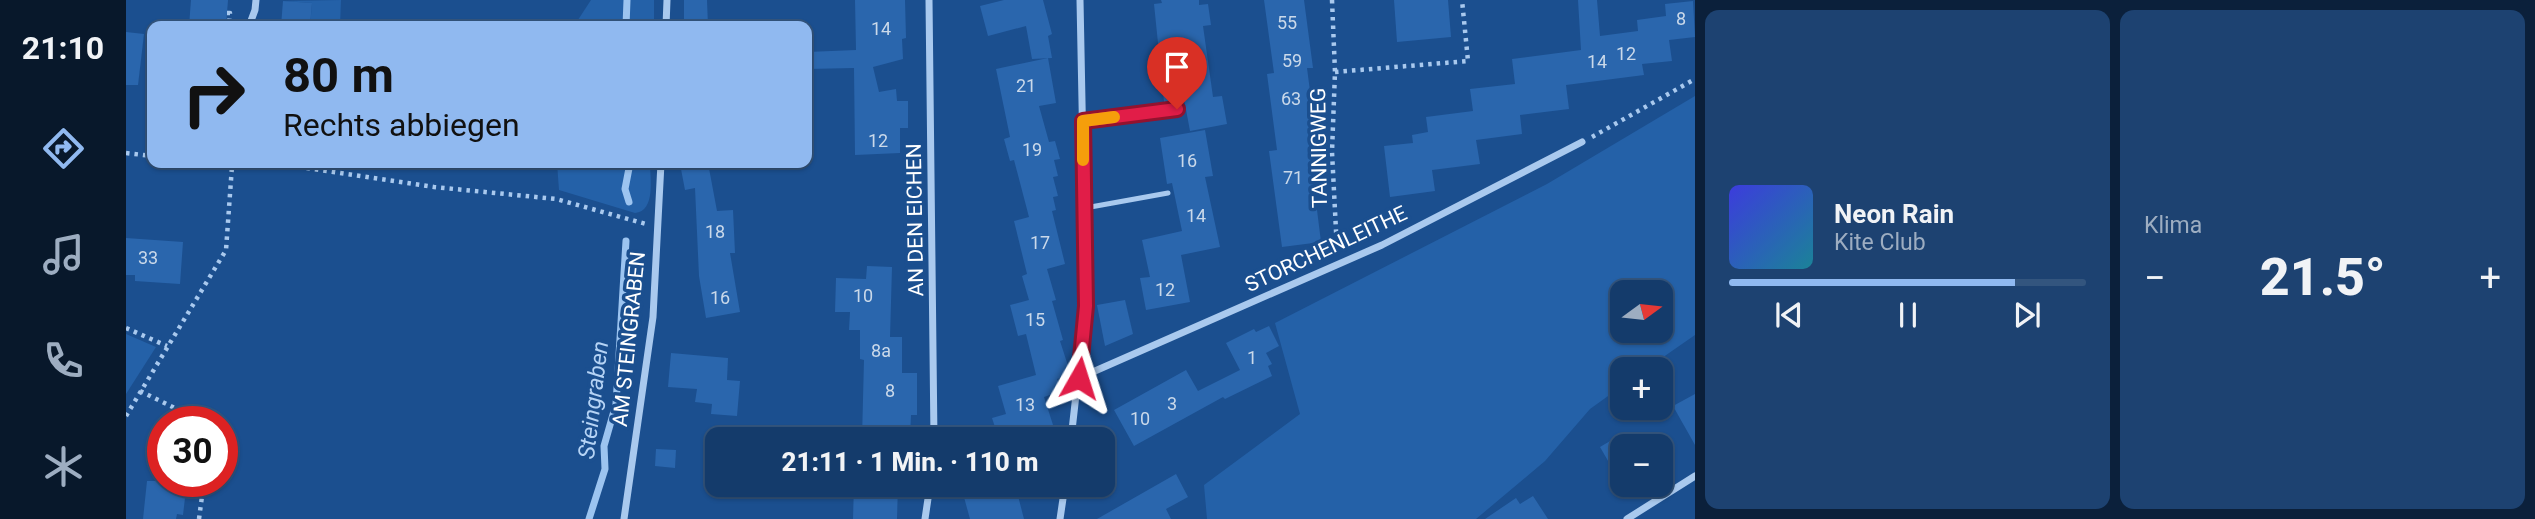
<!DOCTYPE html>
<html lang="de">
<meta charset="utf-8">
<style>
body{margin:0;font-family:Roboto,sans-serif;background:#1d4271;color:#f1f3f6;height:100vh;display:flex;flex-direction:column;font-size:26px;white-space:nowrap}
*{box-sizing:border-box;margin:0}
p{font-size:23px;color:#9dadc1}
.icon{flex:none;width:38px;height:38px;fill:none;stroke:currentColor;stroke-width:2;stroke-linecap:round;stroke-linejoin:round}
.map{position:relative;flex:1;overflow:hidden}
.panel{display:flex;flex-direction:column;gap:10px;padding:10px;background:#0b203b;width:840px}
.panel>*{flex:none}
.hud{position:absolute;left:21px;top:21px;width:665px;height:147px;border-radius:14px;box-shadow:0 2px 5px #0004,0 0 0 2px #33557e;background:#90b9f0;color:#111;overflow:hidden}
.needle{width:46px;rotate:75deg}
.controls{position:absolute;left:1484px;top:280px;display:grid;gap:14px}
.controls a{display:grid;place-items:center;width:63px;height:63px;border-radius:14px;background:#143b6b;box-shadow:0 2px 5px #0004,0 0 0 2px #33557e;font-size:35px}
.speed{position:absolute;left:21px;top:406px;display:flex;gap:14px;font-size:35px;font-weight:700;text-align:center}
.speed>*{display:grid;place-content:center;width:91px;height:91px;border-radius:50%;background:#143b6b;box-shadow:0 2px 5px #0004,0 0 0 2px #33557e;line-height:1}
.speed .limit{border:10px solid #d22;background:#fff;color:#111}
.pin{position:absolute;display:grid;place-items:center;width:60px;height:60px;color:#fff;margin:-72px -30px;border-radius:50% 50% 50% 0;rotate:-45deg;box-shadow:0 0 7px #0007}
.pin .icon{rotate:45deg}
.me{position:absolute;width:77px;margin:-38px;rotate:6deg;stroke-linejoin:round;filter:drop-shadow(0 0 5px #0008)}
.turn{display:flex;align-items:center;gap:24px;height:147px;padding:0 21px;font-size:32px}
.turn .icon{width:91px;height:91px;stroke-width:2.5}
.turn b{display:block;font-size:49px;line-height:60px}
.big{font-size:52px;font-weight:800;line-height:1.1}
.panel .tile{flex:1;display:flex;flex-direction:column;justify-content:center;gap:10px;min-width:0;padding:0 24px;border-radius:14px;background:#1d4271}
.song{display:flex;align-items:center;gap:21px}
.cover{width:84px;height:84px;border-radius:10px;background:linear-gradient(135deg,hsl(240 70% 55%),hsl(190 70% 35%))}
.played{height:7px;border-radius:4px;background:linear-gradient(90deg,#90b9f0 80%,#33557e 80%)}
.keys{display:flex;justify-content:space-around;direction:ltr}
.heat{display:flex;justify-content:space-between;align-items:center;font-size:38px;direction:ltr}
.panel .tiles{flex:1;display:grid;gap:10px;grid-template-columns:repeat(2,1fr)}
.trip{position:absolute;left:579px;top:427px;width:410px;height:70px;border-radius:14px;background:#143b6b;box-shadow:0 2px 5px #0004,0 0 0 2px #33557e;font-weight:800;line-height:70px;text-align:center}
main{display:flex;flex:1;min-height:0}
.tab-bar{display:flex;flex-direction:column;width:126px;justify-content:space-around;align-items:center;background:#08182b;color:#9dadc1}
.tab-bar .icon{width:49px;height:49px}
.tab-bar .selected{color:#90b9f0}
.tab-bar b{font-size:32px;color:#f1f3f6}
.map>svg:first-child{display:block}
</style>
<main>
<nav class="tab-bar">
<b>21:10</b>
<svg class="icon selected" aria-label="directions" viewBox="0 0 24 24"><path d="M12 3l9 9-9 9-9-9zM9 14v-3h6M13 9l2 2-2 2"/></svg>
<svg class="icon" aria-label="music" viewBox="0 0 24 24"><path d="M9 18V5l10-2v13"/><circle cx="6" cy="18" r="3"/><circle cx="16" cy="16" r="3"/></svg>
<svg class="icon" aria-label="phone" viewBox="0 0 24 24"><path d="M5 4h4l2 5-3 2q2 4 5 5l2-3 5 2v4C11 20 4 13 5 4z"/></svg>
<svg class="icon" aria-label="climate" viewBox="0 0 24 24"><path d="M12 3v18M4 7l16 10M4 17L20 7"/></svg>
</nav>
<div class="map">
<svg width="1569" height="519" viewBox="0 0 1569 519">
<rect width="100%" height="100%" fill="#1b4f8f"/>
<g fill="#2461a8" fill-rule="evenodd">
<path d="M215 0 214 26H184L186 3 157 1Z"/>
<path d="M465 0H528V26H448Z"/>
<path d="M1569 96V335L1520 369H1496V386L1464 409 1419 461 1350 519H1081L1078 485 1174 414 1149 323 1421 184ZM1535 292V331H1496V292Z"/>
<path d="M431 163H524C524 178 530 211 509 213L433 190Z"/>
<path d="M0 334 30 347 0 394Z"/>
</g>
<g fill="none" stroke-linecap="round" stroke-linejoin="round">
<g stroke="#9cc4f0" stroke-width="7">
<path d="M500 26 501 0"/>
<path d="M503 202 499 189 504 163"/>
<path d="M463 519 479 469 478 446 490 404 500 241"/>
</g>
</g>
<g fill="#2a66ad">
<path d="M65 0H102L100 26H63Z"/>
<path d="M558 0H581L582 26H558Z"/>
<path d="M729 0H779L780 38 776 39 777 59 747 67 753 92 770 89 771 101H782V128H774V153L729 155 728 68 681 69V52L730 50Z"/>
<path d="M878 0H917L926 34 922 36 926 58 906 59 900 26 862 36 854 6Z"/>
<path d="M1035 0H1073V5L1082 4 1085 25 1077 26 1087 97 1096 96 1101 124 1064 131 1058 99 1038 102 1028 4 1036 3Z"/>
<path d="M1138 0H1178L1187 68H1181L1191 145 1183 146 1195 242 1156 247 1143 151 1151 150 1141 74 1148 73Z"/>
<path d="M1268 0H1322L1325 37 1271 42Z"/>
<path d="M1452 0H1471L1474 36 1512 31 1511 20 1540 16 1539 4 1567 1 1569 37 1543 40 1546 61 1516 64 1518 75 1440 85 1443 109 1394 115 1396 134 1350 140 1354 164 1306 170 1309 191 1264 197 1258 146 1287 143 1286 135 1302 132 1300 117 1347 111 1344 89 1389 84 1386 59 1455 50Z"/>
<path d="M157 1 186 3 184 26H155Z"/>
<path d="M0 32 18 34 12 85H0Z"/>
<path d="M922 58 930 103 913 106 923 142 929 141 934 159 928 160 932 176 927 177 932 196 927 197 930 210 926 211 939 264 921 269 930 300 926 301 937 340 934 341 945 375 931 379 936 391 918 397 928 428 890 439H873L866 418 880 414 872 386 910 375 900 334 892 336 884 305 903 300 896 276 901 274 888 221 903 217 888 160 884 161 878 139 884 137 870 69Z"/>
<path d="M1079 130 1087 176 1079 177 1094 247 1055 255 1064 302 1020 310 1014 278 1024 277 1016 240 1056 231 1046 183 1041 184 1034 138Z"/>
<path d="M568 163H582L591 211 607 210 609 253H604L614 312 580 318 573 276 569 188 559 190 555 169 568 167Z"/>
<path d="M0 238 57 242 54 284 9 281V275H0Z"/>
<path d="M741 266 766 267 764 337H776V373H791V415H785L784 437H778V439H736L738 360 734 359V330H723L724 312H709L710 278 740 279Z"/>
<path d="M999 300 1007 334 979 346 971 305Z"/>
<path d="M1143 326 1153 346 1140 353 1146 364 1142 366 1146 376 1099 399 1097 397 1008 446 988 410 1060 370 1072 391 1114 370 1100 343 1128 329 1130 332Z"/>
<path d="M545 353 602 358 601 380 614 381 611 416 585 414 586 404 569 402 571 389 542 387Z"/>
<path d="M1569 394V445L1547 406Z"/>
<path d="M1496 434V485L1474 447Z"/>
<path d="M530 449 550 450 549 468 529 466Z"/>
<path d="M1050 474 1062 497 1040 509 1045 519H971Z"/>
<path d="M21 481H61L57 515 51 514 50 519H17Z"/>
<path d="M728 485H772L771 519H727Z"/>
<path d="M854 485H886L888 493 891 492 898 519H844L836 490Z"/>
<path d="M1407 496 1422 519H1359L1390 498 1394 504Z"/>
</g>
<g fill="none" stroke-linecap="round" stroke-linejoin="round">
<g stroke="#a9c9ee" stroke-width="4.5" stroke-dasharray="3.5 5" stroke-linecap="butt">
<path d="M1206 0 1209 72 1206 152 1211 250"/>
<path d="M101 13H104L103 26"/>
<path d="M1209 72 1342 61 1336 0"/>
<path d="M1466 137 1569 79"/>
<path d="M0 153 26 156"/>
<path d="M79 163 106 166 154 164 308 187 430 199 520 224"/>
<path d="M0 328 41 346"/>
<path d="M14 391 59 413 68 422"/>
<path d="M0 416 100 250 106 166"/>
<path d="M73 519 78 481"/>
</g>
<g stroke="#a9c9ee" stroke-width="5">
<path d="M957 121 1051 109"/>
<path d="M959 208 1042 193"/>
</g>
<g stroke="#a9c9ee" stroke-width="7">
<path d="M803 0 808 439"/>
<path d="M123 26 129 10 130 0"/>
<path d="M540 26 541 0"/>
<path d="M953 378 1256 245 1456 142"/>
<path d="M945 439 960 306 954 0"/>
<path d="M498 519 527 317 535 163"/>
<path d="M799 519 804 485"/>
<path d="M934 519 939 485"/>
<path d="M1501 519 1569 476"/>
</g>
</g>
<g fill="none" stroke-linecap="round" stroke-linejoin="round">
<defs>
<path id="route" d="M953 378 960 306 957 121 1051 109"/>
</defs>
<use href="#route" stroke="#92132f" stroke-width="18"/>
<use href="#route" stroke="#e11d48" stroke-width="12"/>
<path stroke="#f59e0b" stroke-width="12" d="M957 160V121L988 117"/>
</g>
<g text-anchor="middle" stroke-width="7" stroke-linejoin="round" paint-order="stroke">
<g font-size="18" fill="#cad9ea">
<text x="1555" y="25">8</text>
<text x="1161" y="29">55</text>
<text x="755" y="35">14</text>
<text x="1500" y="60">12</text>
<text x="1166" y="67">59</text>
<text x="1471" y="68">14</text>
<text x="900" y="92">21</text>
<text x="1165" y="105">63</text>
<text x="752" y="147">12</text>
<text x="906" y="156">19</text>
<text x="1061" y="167">16</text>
<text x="1167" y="184">71</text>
<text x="1070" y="222">14</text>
<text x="589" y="238">18</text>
<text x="914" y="249">17</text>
<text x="22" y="264">33</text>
<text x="1039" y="296">12</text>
<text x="737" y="302">10</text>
<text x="594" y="304">16</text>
<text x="909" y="326">15</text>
<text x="755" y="357">8a</text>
<text x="1126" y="364">1</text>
<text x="764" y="397">8</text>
<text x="1046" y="410">3</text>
<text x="899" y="411">13</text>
<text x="1014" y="425">10</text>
</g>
<g font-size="21" fill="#fff" stroke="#1b4f8f">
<text transform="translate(1193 148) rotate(-91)" y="7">TANNIGWEG</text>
<text transform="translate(789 220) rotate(-91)" y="7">AN DEN EICHEN</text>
<text transform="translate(1200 249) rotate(-25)" y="7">STORCHENLEITHE</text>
<text transform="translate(503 339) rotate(-84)" y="7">AM STEINGRABEN</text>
</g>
<g font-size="23" font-style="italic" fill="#b5d3f5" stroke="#1b4f8f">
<text transform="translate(467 400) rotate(-83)" y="8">Steingraben</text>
</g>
</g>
</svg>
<div class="controls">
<a><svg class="needle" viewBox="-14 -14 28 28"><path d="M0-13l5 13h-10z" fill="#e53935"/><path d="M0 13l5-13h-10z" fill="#9dadc1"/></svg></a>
<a>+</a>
<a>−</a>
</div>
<div class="speed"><div class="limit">30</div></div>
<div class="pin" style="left:1051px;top:109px;background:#d93025"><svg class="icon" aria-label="arrive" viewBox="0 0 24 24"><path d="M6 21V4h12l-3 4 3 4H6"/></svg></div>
<svg class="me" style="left:953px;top:378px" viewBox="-20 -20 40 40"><path d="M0-17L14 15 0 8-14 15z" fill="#e11d48" stroke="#fff" stroke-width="4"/></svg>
<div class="trip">21:11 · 1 Min. · 110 m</div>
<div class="hud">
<div class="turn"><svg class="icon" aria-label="right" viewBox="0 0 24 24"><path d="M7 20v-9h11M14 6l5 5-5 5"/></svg><div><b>80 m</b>Rechts abbiegen</div></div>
</div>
</div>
<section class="panel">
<div class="tiles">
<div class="tile">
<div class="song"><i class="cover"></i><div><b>Neon Rain</b><p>Kite Club</p></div></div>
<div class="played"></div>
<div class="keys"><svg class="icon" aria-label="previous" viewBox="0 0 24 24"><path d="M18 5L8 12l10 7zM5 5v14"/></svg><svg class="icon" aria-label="pause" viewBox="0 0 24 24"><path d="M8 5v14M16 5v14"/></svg><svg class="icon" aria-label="next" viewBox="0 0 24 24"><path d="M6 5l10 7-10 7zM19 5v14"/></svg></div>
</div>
<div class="tile"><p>Klima</p>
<div class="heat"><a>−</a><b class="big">21.5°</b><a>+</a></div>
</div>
</div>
</section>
</main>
